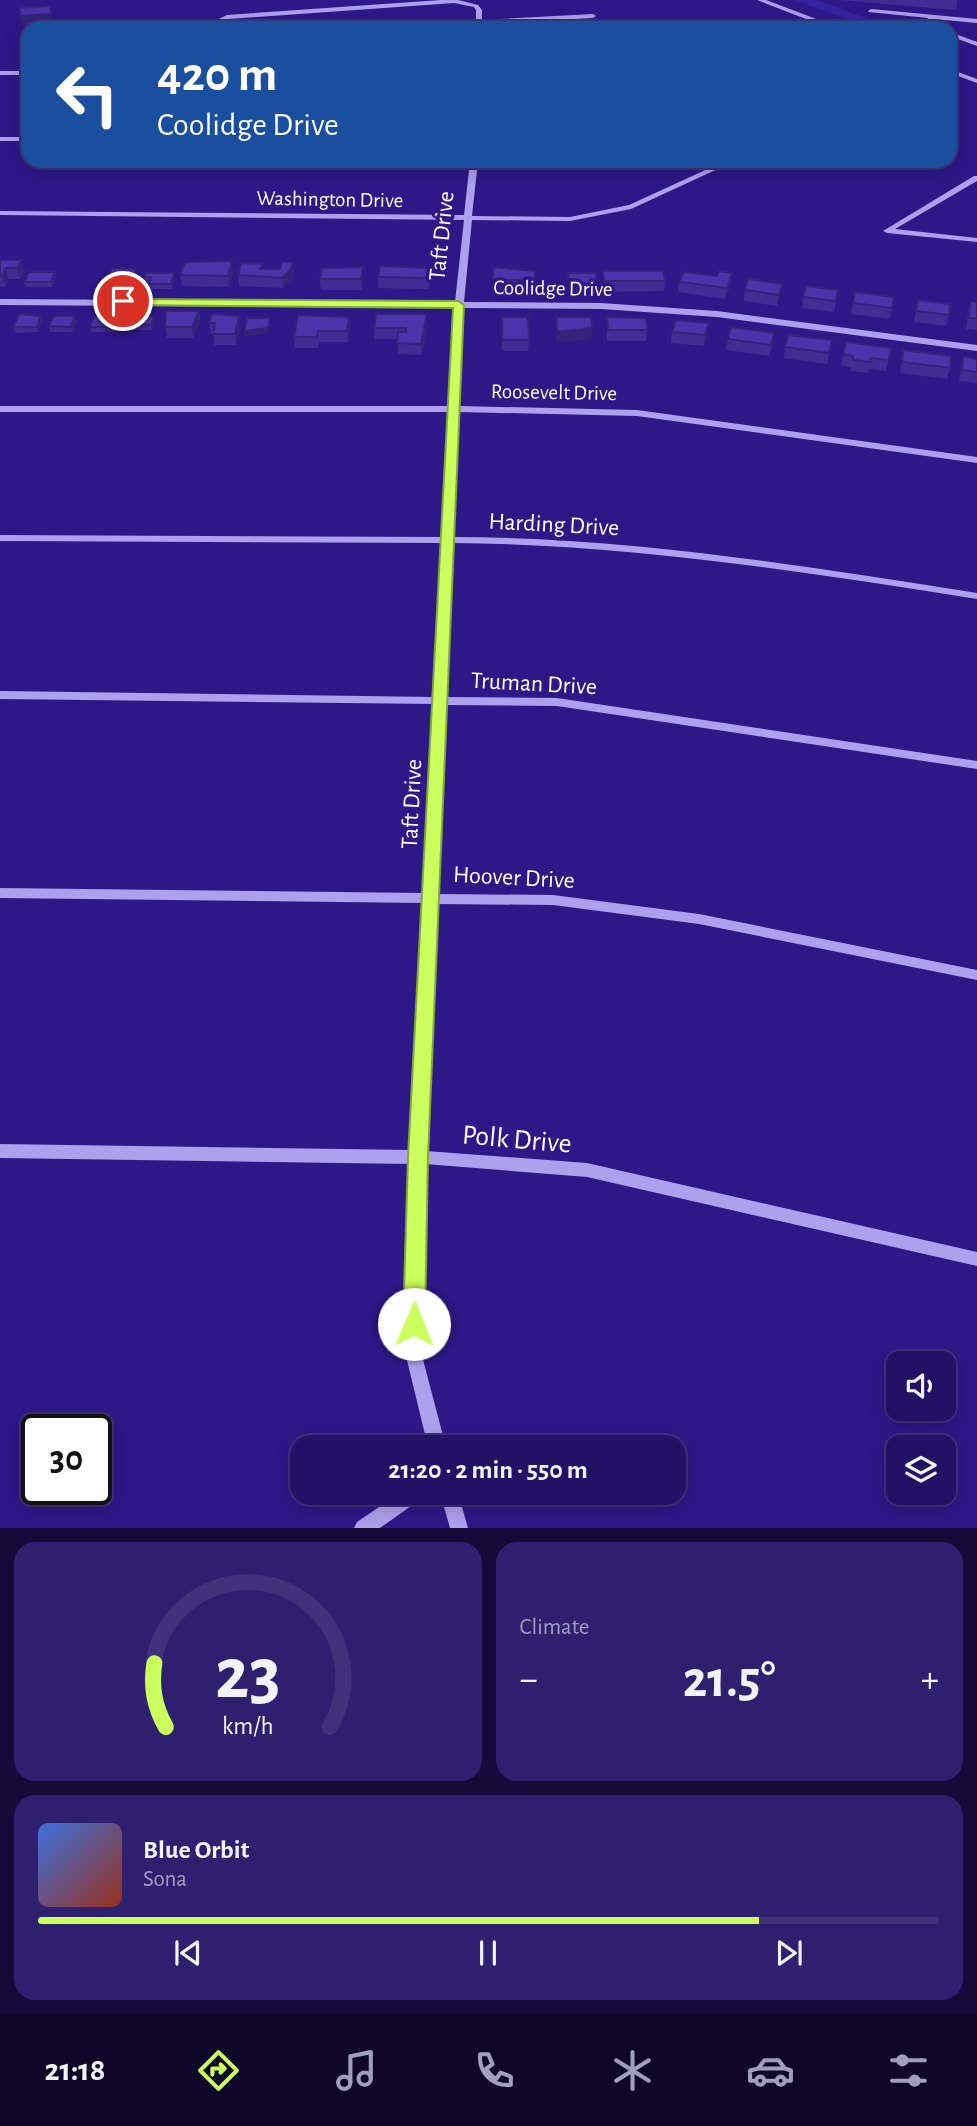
<!DOCTYPE html>
<meta charset="utf-8">
<style>
body{margin:0;font-family:"Alegreya Sans",sans-serif;background:#2e206f;color:#f1f3f6;height:100vh;display:flex;flex-direction:column;font-size:26px;white-space:nowrap}
*{box-sizing:border-box;margin:0}
p{font-size:23px;color:#a29ebf}
.icon{flex:none;width:38px;height:38px;fill:none;stroke:currentColor;stroke-width:2;stroke-linecap:round;stroke-linejoin:round}
.map{position:relative;height:1528px;overflow:hidden}
.side{display:flex;flex-direction:column;gap:14px;padding:14px;background:#130a38;flex:1}
.side>*{flex:none}
.hud{position:absolute;left:21px;top:21px;width:936px;height:147px;border-radius:21px;box-shadow:0 4px 18px #0003,0 0 0 2px #3f327a;background:#1a4fa0;color:#fff;overflow:hidden}
.buttons{position:absolute;left:886px;top:1351px;display:grid;gap:14px}
.buttons a{display:grid;place-items:center;width:70px;height:70px;border-radius:14px;background:#221266;box-shadow:0 4px 18px #0003,0 0 0 2px #3f327a;font-size:35px}
.speed{position:absolute;left:21px;top:1414px;display:flex;gap:14px;font-size:35px;font-weight:700;text-align:center}
.speed>*{display:grid;place-content:center;width:91px;height:91px;border-radius:50%;background:#221266;box-shadow:0 4px 18px #0003,0 0 0 2px #3f327a;line-height:1}
.speed .limit{border:4px solid #111;border-radius:10px;background:#fff;color:#111}
.pin{position:absolute;display:grid;place-items:center;width:60px;height:60px;color:#fff;margin:-30px;border:4px solid #fff;border-radius:50%;box-shadow:0 2px 7px #0007}
.me{position:absolute;width:77px;margin:-38px;rotate:1deg;stroke-linejoin:round;filter:drop-shadow(0 0 5px #0008)}
.turn{display:flex;align-items:center;gap:24px;height:147px;padding:0 21px;font-size:32px}
.turn .icon{width:91px;height:91px;stroke-width:2.5}
.turn b{display:block;font-size:49px;line-height:60px}
.big{font-size:52px;font-weight:700;line-height:1.1}
.side .tile{flex:1;display:flex;flex-direction:column;justify-content:center;gap:10px;min-width:0;padding:0 24px;border-radius:21px;background:#2e206f}
.side .dial{align-items:center;gap:0}
.dial svg{height:182px;overflow:visible;fill:none;stroke:#3f327a;stroke-width:7;stroke-linecap:round;text-anchor:middle}
.dial text{fill:#f1f3f6;stroke:none}
.song{display:flex;align-items:center;gap:21px}
.cover{width:84px;height:84px;border-radius:10px;background:linear-gradient(135deg,hsl(220 70% 55%),hsl(10 70% 35%))}
.played{height:7px;border-radius:4px;background:linear-gradient(90deg,#caff5d 80%,#3f327a 80%)}
.keys{display:flex;justify-content:space-around;direction:ltr}
.heat{display:flex;justify-content:space-between;align-items:center;font-size:38px;direction:ltr}
.side .tiles{flex:1;display:grid;gap:14px;grid-template-columns:1fr 1fr}
.tile:last-child{grid-column:span 2}
.trip{position:absolute;left:290px;top:1435px;width:396px;height:70px;border-radius:21px;background:#221266;box-shadow:0 4px 18px #0003,0 0 0 2px #3f327a;font-weight:700;line-height:70px;text-align:center}
.menu{display:flex;height:112px;justify-content:space-around;align-items:center;background:#0e0729;color:#a29ebf}
.menu .icon{width:49px;height:49px}
.menu .on{color:#caff5d}
.menu b{font-size:32px;color:#f1f3f6}
.map>svg:first-child{display:block}
</style>
<div class="map">
<svg width="977" height="1528" viewBox="0 0 977 1528">
<rect width="100%" height="100%" fill="#2d1888"/>
<path fill="#3621a2" d="M795 0H816L894 28H870Z"/>
<g fill="none" stroke-linecap="round" stroke-linejoin="round">
<g fill="#ada0ed" fill-rule="evenodd">
<path d="M441 0H458L478 5 482 10V20L593 14 596 16 593 18 482 24V28H476V10L474 7 454 3 228 19 208 28H200L227 15Z"/>
<path d="M757 0H766L840 28H831L817 23 805 28H796L811 21Z"/>
<path d="M871 9 977 19V23L934 19 932 22 937 28H931L926 22 928 18 869 12 868 11Z"/>
<path d="M950 32 977 42V46L950 36Z"/>
<path d="M950 69 977 79V83L950 73Z"/>
<rect x="0" y="71" width="28" height="4"/>
<rect x="0" y="137" width="28" height="4"/>
<path d="M470 161H478L472 216 570 217 629 205 725 161H735L631 209 570 221 472 220 464 302 601 303 717 311 977 345V351L717 317 601 309 463 308 459 406 637 410 977 457V463L637 416 459 412 453 537C629 537 804 566 977 593V599C804 572 628 544 453 543L446 697 557 698 977 761V769L557 706 446 705 437 894 553 895 699 914 977 970V980L699 924 553 905 437 904 426 1151 587 1163 977 1252V1266L587 1177 425 1164 421 1352 446 1447H428L405 1352 410 1164 0 1158V1144L411 1150 424 903 0 898V888L424 893 434 704 0 699V691L434 697 442 543 0 541V535L443 537 449 412H0V406H449L455 308 0 305V299L455 302 464 220 0 215V211L464 215Z"/>
<path d="M974 176H977V181L895 229 977 238V242L887 233 883 231Z"/>
<path d="M400 1493H424L421 1499 380 1528H354L357 1522Z"/>
<path d="M440 1493H458L468 1528H450Z"/>
</g>
</g>
<g fill="#3f2d94">
<path d="M839 0H957L956 10Z"/>
<path d="M0 260H22L24 271 20 279H8L5 287H0Z"/>
<path d="M293 262 294 272 292 280 283 288 239 286 238 275 262 269H280Z"/>
<path d="M493 267 535 271V291H493Z"/>
<path d="M430 268 429 289 378 288V277Z"/>
<path d="M136 269 137 274 133 285H109L108 280Z"/>
<path d="M603 271 665 281 664 291 604 292Z"/>
<path d="M55 272 56 277 52 287H25L24 282Z"/>
<path d="M233 272 229 287 182 286 180 275Z"/>
<path d="M174 273 175 278 172 289H149V282H145L144 277Z"/>
<path d="M568 273 596 285V290L568 289Z"/>
<path d="M732 273 731 284 725 299 678 292 679 282Z"/>
<path d="M363 278 362 290H321L320 279Z"/>
<path d="M782 284 777 306 744 301 745 290Z"/>
<path d="M838 290 834 312 802 308 803 297Z"/>
<path d="M894 297 890 319 851 314 853 303Z"/>
<path d="M918 300 949 315 946 326 914 322Z"/>
<path d="M970 301 977 302V330L966 329Z"/>
<path d="M199 311 200 322 193 338H167L165 327Z"/>
<path d="M212 314 241 327 236 345H214L213 334H211L209 323Z"/>
<path d="M75 316 77 322 72 332H50L49 326Z"/>
<path d="M154 316 155 322 152 330H132L131 325Z"/>
<path d="M349 317 350 328 348 342H319L318 348H295L294 337Z"/>
<path d="M502 317 529 340 528 351H502Z"/>
<path d="M607 317 647 330 646 341H607Z"/>
<path d="M42 321 38 332 15 333 13 327Z"/>
<path d="M118 322 115 332H91L90 327Z"/>
<path d="M427 325 422 355 398 354 397 339H374V328Z"/>
<path d="M672 332 707 334 704 346 671 343Z"/>
<path d="M728 339 773 343 769 356 726 350Z"/>
<path d="M832 340 827 364 784 358 785 347Z"/>
<path d="M846 342 891 348 886 371 869 369 868 373 851 371V367L841 365Z"/>
<path d="M903 350 950 368 947 379 900 373Z"/>
<path d="M963 356 977 359V383L959 381Z"/>
</g>
<g fill="#332478">
<path d="M50 6 52 23 22 25 20 16Z"/>
<path d="M22 260 24 271 20 279 17 268Z"/>
<path d="M232 261 233 272 229 287 228 276Z"/>
<path d="M293 262 294 272 292 280 283 288 282 278Z"/>
<path d="M363 267V278L362 290 361 279Z"/>
<path d="M6 268 8 279 5 287 2 276Z"/>
<path d="M136 269 137 274 133 285 132 280Z"/>
<path d="M55 272 56 277 52 287 51 282Z"/>
<path d="M174 273 175 278 172 289 171 284Z"/>
<path d="M732 273 731 284 725 299 727 288Z"/>
<path d="M199 311 200 322 193 338 192 327Z"/>
<path d="M427 314V325L422 355 421 344Z"/>
<path d="M41 316 42 321 38 332 37 327Z"/>
<path d="M75 316 77 322 72 332 71 327Z"/>
<path d="M154 316 155 322 152 330 151 325Z"/>
<path d="M239 316 241 327 236 345 235 334Z"/>
<path d="M117 317 118 322 115 332 114 327Z"/>
<path d="M349 317 350 328 348 342 347 331Z"/>
<path d="M270 318V324L268 333 245 337 244 331Z"/>
<path d="M709 323 707 334 704 346 705 335Z"/>
<path d="M592 328 591 339 556 343 557 332Z"/>
</g>
<g fill="#4934ac" stroke="#332478" stroke-width="2">
<path d="M50 6 51 14 20 16V8Z"/>
<path d="M0 260H22L17 268H6L2 276H0Z"/>
<path d="M232 261 228 276 180 275 185 262Z"/>
<path d="M282 262H293L291 269 282 278 238 275 241 263 262 264 260 269H280Z"/>
<path d="M380 266 430 268 429 278 378 277Z"/>
<path d="M363 267 361 279H320L322 268Z"/>
<path d="M493 267 535 271V280H493Z"/>
<path d="M112 268 136 269 132 280H108Z"/>
<path d="M603 271H663L665 281H604Z"/>
<path d="M719 271 732 273 727 288 679 282 684 272 717 276Z"/>
<path d="M29 272H55L51 282H24Z"/>
<path d="M145 273H174L171 284H149L151 277H144Z"/>
<path d="M568 273H596V285L569 284Z"/>
<path d="M748 279 782 284 779 295 745 290Z"/>
<path d="M806 286 838 290 835 301 803 297Z"/>
<path d="M855 292 894 297 892 308 853 303Z"/>
<path d="M918 300 950 304 949 315 916 311Z"/>
<path d="M970 301 977 302V318H969Z"/>
<path d="M166 311H199L192 327H165Z"/>
<path d="M19 314 41 316 37 327H13Z"/>
<path d="M212 314 239 316 235 334H213L215 323H209Z"/>
<path d="M376 314H427L421 344 397 343 398 332H406V328H374Z"/>
<path d="M298 315 349 317 347 331H318L317 337H294Z"/>
<path d="M53 316H75L71 327 49 326Z"/>
<path d="M94 316 117 317 114 327H90Z"/>
<path d="M134 316H154L151 325H131Z"/>
<path d="M502 317H528L529 340H502Z"/>
<path d="M556 317H591L592 328 557 332Z"/>
<path d="M607 317 646 318 647 330H608Z"/>
<path d="M247 318H270L268 328 244 331Z"/>
<path d="M676 320 709 323 705 335 672 332Z"/>
<path d="M731 327 774 333 771 345 728 339Z"/>
<path d="M788 335 832 340 829 353 785 347Z"/>
<path d="M846 342 891 348 889 360 871 358 870 362 853 360V356L843 354Z"/>
<path d="M903 350 951 356 950 368 902 362Z"/>
<path d="M963 356 977 359V372L962 370Z"/>
</g>
<path fill="#caff5d" stroke="#83a63c" stroke-width="2" d="M119 299 458 301 464 305 428 1157 425 1324 422 1331 414 1334 406 1331 403 1324 408 1157 453 308 123 305 118 301Z"/>
<g text-anchor="middle" stroke-width="7" stroke-linejoin="round" paint-order="stroke">
<g font-size="21" fill="#fff" stroke="#2d1888">
<text transform="translate(330 199) rotate(1)" y="7">Washington Drive</text>
<text transform="translate(553 288) rotate(1)" y="7">Coolidge Drive</text>
<text transform="translate(554 392) rotate(1)" y="7">Roosevelt Drive</text>
</g>
<g font-size="24" fill="#fff" stroke="#2d1888">
<text transform="translate(441 236) rotate(-84)" y="8">Taft Drive</text>
<text transform="translate(554 524) rotate(3)" y="8">Harding Drive</text>
<text transform="translate(534 683) rotate(3)" y="8">Truman Drive</text>
<text transform="translate(411 804) rotate(-87)" y="8">Taft Drive</text>
<text transform="translate(514 877) rotate(3)" y="8">Hoover Drive</text>
</g>
<g font-size="28" fill="#fff" stroke="#2d1888">
<text transform="translate(517 1138) rotate(5)" y="10">Polk Drive</text>
</g>
</g>
</svg>
<div class="buttons">
<a><svg class="icon" aria-label="sound" viewBox="0 0 24 24"><path d="M4 9h4l5-4v14l-5-4H4zM17 9q2 3 0 6"/></svg></a>
<a><svg class="icon" aria-label="layers" viewBox="0 0 24 24"><path d="M12 4l9 5-9 5-9-5zM3 14l9 5 9-5"/></svg></a>
</div>
<div class="speed"><div class="limit">30</div></div>
<div class="pin" style="left:123px;top:301px;background:#d93025"><svg class="icon" aria-label="arrive" viewBox="0 0 24 24"><path d="M6 21V4h12l-3 4 3 4H6"/></svg></div>
<svg class="me" style="left:414px;top:1324px" viewBox="-20 -20 40 40"><circle r="19" fill="#fff"/><path d="M0-13L10 11 0 6-10 11z" fill="#caff5d"/></svg>
<div class="trip">21:20 · 2 min · 550 m</div>
<div class="hud">
<div class="turn"><svg class="icon" aria-label="left" viewBox="0 0 24 24"><path d="M17 20v-9H6M10 6l-5 5 5 5"/></svg><div><b>420 m</b>Coolidge Drive</div></div>
</div>
</div>
<section class="side">
<div class="tiles">
<div class="tile dial"><svg viewBox="0 0 100 80">
<path d="M14 69A42 42 0 1 1 86 69"/>
<path d="M14 69A42 42 0 0 1 9 41" stroke="#caff5d"/>
<text x="50" y="56" font-size="32" font-weight="700">23</text>
<text x="50" y="72" font-size="11">km/h</text>
</svg></div>
<div class="tile"><p>Climate</p>
<div class="heat"><a>−</a><b class="big">21.5°</b><a>+</a></div>
</div>
<div class="tile">
<div class="song"><i class="cover"></i><div><b>Blue Orbit</b><p>Sona</p></div></div>
<div class="played"></div>
<div class="keys"><svg class="icon" aria-label="previous" viewBox="0 0 24 24"><path d="M18 5L8 12l10 7zM5 5v14"/></svg><svg class="icon" aria-label="pause" viewBox="0 0 24 24"><path d="M8 5v14M16 5v14"/></svg><svg class="icon" aria-label="next" viewBox="0 0 24 24"><path d="M6 5l10 7-10 7zM19 5v14"/></svg></div>
</div>
</div>
</section>
<nav class="menu">
<b>21:18</b>
<svg class="icon on" aria-label="directions" viewBox="0 0 24 24"><path d="M12 3l9 9-9 9-9-9zM9 14v-3h6M13 9l2 2-2 2"/></svg>
<svg class="icon" aria-label="music" viewBox="0 0 24 24"><path d="M9 18V5l10-2v13"/><circle cx="6" cy="18" r="3"/><circle cx="16" cy="16" r="3"/></svg>
<svg class="icon" aria-label="phone" viewBox="0 0 24 24"><path d="M5 4h4l2 5-3 2q2 4 5 5l2-3 5 2v4C11 20 4 13 5 4z"/></svg>
<svg class="icon" aria-label="climate" viewBox="0 0 24 24"><path d="M12 3v18M4 7l16 10M4 17L20 7"/></svg>
<svg class="icon" aria-label="car" viewBox="0 0 24 24"><path d="M5 17H2v-5l4-1 3-4h7l3 4 3 1v5h-3M9 17h6M6 11h13"/><circle cx="7" cy="17" r="2"/><circle cx="17" cy="17" r="2"/></svg>
<svg class="icon" aria-label="filters" viewBox="0 0 24 24"><path d="M4 7h16M4 17h16"/><circle cx="9" cy="7" r="2"/><circle cx="15" cy="17" r="2"/></svg>
</nav>
